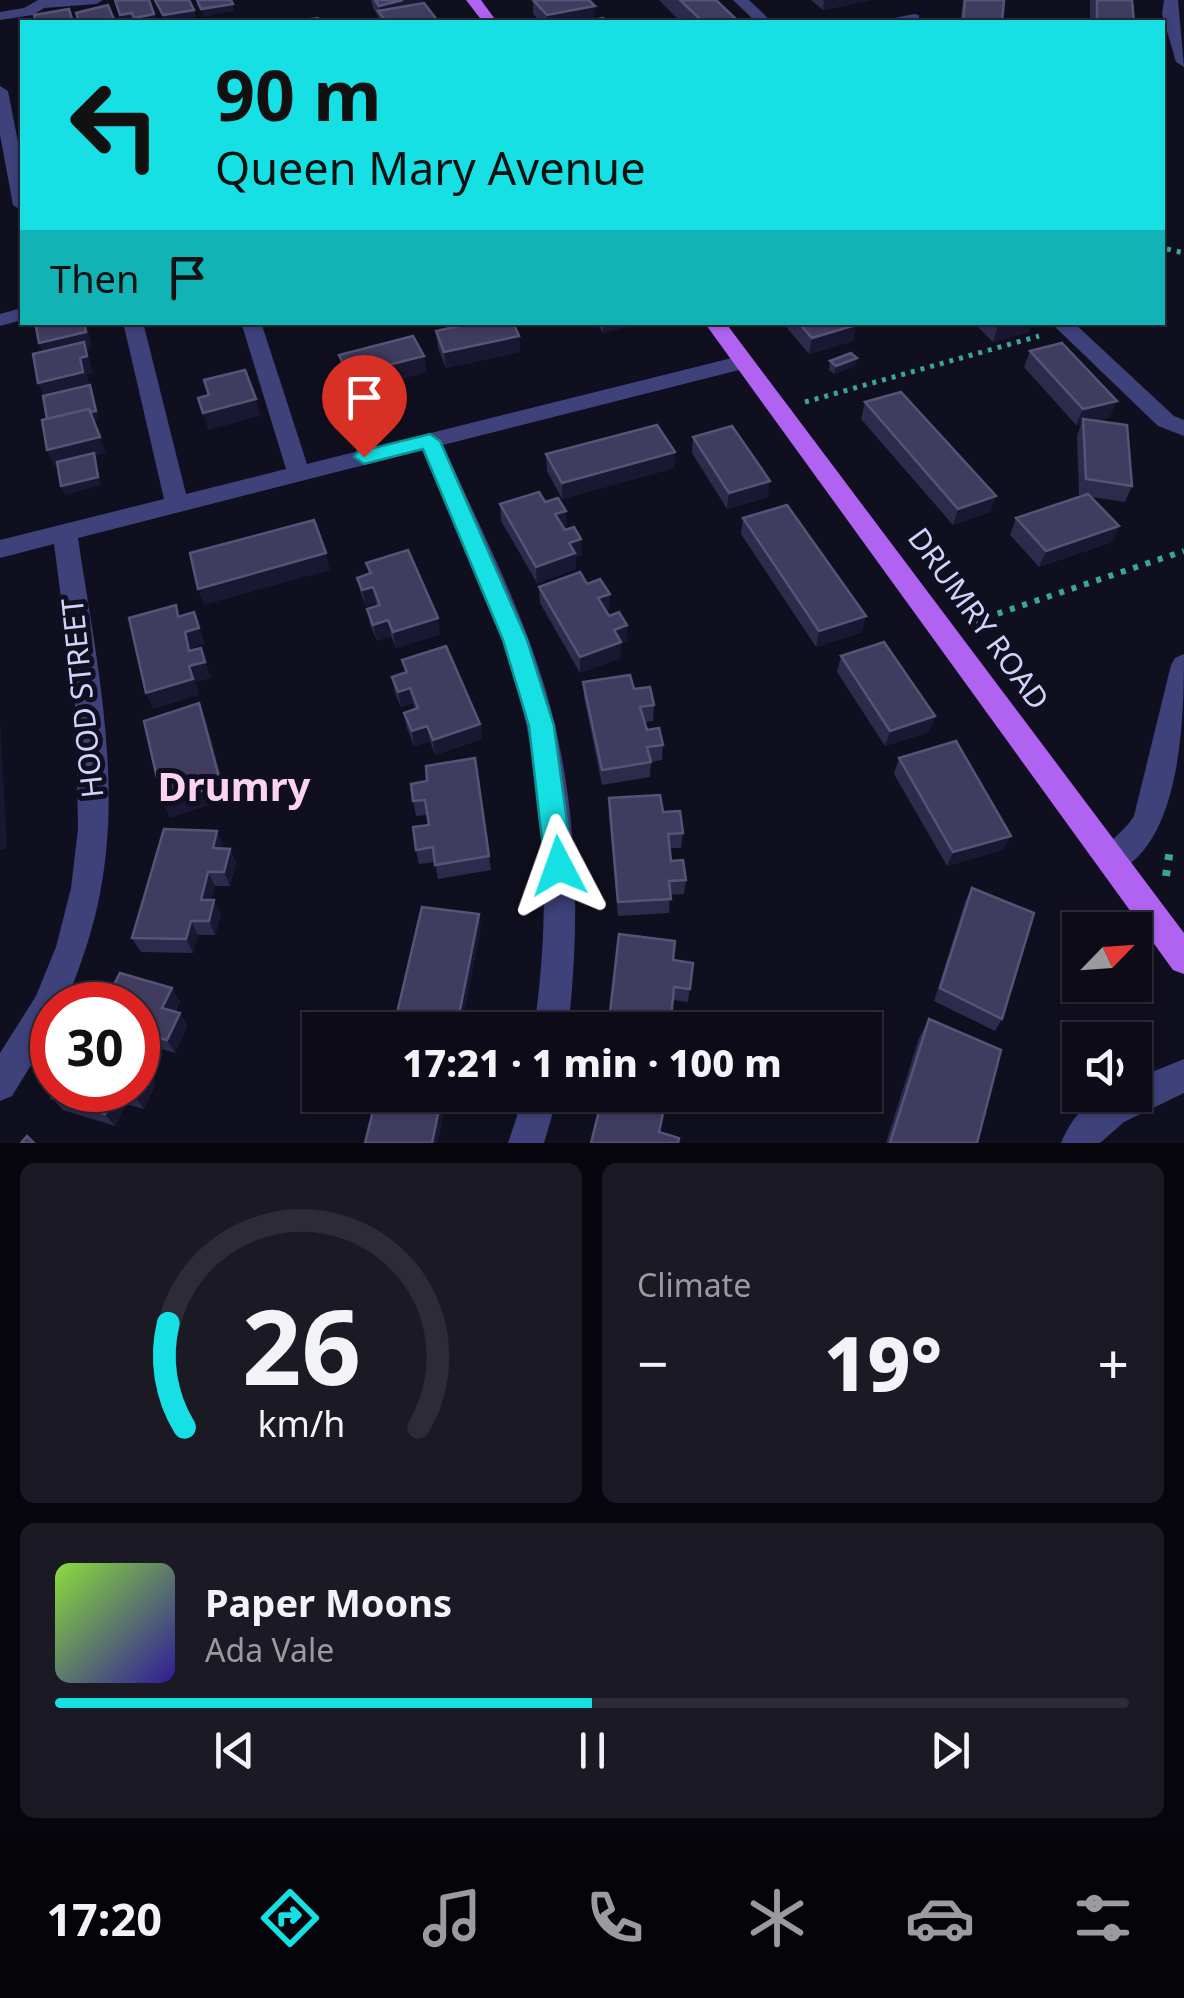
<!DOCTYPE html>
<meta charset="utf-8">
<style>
body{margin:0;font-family:"Noto Sans",sans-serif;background:#1a1924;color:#f1f3f6;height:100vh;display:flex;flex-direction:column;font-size:38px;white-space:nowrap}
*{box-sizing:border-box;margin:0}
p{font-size:32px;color:#9a9ba1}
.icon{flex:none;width:55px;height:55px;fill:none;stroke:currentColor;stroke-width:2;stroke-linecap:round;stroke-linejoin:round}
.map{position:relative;height:1143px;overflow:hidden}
.sheet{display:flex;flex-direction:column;gap:20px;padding:20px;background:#07060d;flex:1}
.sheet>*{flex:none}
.guide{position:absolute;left:20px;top:20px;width:1145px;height:305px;border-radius:0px;box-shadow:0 2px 8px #0004,0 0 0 2px #2c2b36;background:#16e0e3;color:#111;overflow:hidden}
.needle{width:65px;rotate:65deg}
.tools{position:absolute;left:1062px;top:912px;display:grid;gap:20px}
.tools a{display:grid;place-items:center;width:90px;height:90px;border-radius:0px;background:#0c0b17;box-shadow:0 2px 8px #0004,0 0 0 2px #2c2b36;font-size:50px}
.speed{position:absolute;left:30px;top:982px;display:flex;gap:20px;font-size:50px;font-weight:700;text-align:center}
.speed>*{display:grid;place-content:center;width:130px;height:130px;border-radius:50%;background:#0c0b17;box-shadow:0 2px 8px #0004,0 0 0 2px #2c2b36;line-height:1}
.speed .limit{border:15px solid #d22;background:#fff;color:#111}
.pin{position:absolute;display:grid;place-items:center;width:85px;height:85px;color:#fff;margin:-102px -42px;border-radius:50% 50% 50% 0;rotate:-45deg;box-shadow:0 0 10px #0007}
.pin .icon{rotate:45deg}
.me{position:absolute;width:110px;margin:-55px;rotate:356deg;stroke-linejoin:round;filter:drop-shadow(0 0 8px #0008)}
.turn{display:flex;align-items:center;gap:35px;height:210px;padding:0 30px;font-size:45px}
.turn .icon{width:130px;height:130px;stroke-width:2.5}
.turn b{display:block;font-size:70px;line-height:85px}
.then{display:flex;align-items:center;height:95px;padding:0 30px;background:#0003;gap:20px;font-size:38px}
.big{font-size:75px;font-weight:800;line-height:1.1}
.sheet .tile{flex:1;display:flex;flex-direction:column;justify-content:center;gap:15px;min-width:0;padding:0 35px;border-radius:15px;background:#1a1924}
.sheet .dial{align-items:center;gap:0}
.dial svg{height:260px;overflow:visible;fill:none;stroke:#2c2b36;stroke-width:7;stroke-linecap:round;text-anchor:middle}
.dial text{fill:#f1f3f6;stroke:none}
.song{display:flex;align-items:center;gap:30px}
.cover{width:120px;height:120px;border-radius:15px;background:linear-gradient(135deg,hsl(90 70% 55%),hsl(250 70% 35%))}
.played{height:10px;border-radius:5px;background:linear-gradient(90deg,#16e0e3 50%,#2c2b36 50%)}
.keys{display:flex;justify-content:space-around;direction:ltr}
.heat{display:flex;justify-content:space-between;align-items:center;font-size:55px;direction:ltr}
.sheet .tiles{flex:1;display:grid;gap:20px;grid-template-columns:1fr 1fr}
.tile:last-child{grid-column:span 2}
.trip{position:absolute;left:302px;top:1012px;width:580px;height:100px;border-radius:0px;background:#0c0b17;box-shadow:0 2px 8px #0004,0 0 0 2px #2c2b36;font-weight:800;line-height:100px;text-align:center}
.tab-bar{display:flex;height:160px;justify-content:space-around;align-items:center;background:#050409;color:#9a9ba1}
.tab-bar .icon{width:70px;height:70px}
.tab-bar .current{color:#16e0e3}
.tab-bar b{font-size:45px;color:#f1f3f6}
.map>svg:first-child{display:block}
</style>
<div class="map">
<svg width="1184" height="1143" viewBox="0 0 1184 1143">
<rect width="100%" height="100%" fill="#100f1f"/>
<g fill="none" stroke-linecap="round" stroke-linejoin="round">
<g stroke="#39a797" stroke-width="5" stroke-dasharray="4 6" stroke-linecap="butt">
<path d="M1167 249 1184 253"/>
<path d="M805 402 1039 336"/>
</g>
<path stroke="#39a797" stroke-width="6" stroke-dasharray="5 8" stroke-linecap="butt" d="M973 622 1184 551"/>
<path stroke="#39a797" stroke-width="8" stroke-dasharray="6 10" stroke-linecap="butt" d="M1166 876 1170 849"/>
<g fill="#3e417a" fill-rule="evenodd">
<path d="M38 0H103L96 4 44 8 33 15 0 20V12L24 8Z"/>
<path d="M733 0H749L772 22H756Z"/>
<path d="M1164 0H1178L1184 67 1176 62 1162 14Z"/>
<path d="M914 14 919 15V21L875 22Z"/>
<path d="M0 86 8 91 22 162V211L13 205 0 135Z"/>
<path d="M22 308V320L0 326V314Z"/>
<path d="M123 322H143L186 494 286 469 241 322H261L307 464 744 355 755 362 751 367 443 445C479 526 521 606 546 691 578 802 581 916 568 1030H534C552 903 547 776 507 654 484 584 451 518 423 450L78 538C95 653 122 773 101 888 94 929 80 967 65 1005H52V1031L12 1096 0 1101V1053L36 996 56 947 71 888 78 829 76 713 54 544 0 558V540L164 499Z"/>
<path d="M1050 322H1073L1174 416 1184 420V436L1158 426Z"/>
<path d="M1184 654C1184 717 1182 847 1112 874L1101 870 1097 860C1105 842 1124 833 1134 816L1171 665 1175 658Z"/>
<path d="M1184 1059V1093L1124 1122 1100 1143H1061C1077 1105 1096 1095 1135 1095V1079Z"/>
<path d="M524 1095H558L544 1143H508Z"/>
</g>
<g fill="#af63f0" fill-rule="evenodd">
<path d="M466 0H481L497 22H483Z"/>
<path d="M704 322H725L1184 933V974L1173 970Z"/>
</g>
</g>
<g fill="#2d2a4c">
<path d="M371 0H423V3L437 22H380L379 18 373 8Z"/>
<path d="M526 0H589L595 20 607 22H541L533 14V0Z"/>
<path d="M659 0H716L739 22H681Z"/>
<path d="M811 0H872L823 10Z"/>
<path d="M963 0H1004L1002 22H960Z"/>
<path d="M1090 0H1132L1134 22H1090Z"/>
<path d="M596 322H638V324L603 333Z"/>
<path d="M782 322H853L856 325 853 341 809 354Z"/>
<path d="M973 322H1032L1029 332 993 342Z"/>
<path d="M436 331 519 336 520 352 446 368 438 348Z"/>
<path d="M1030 351 1110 417 1094 421 1132 486 1125 502 1091 497 1119 526 1112 542 1039 567 1010 535 1016 518 1084 496 1079 495 1077 436 1081 424 1076 425 1024 367Z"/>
<path d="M339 355 424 356 426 372 352 392 342 371Z"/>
<path d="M857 358 855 366 834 374 829 370 830 361Z"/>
<path d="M865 402 996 496 990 512 953 525 861 419Z"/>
<path d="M693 437 768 497 727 509 692 453Z"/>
<path d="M675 452 674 468 562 499 547 471 546 454Z"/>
<path d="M545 502 567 527 563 528 582 555 576 557V569L537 583 501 521 500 504Z"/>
<path d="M743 518 862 632 816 647 741 534Z"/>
<path d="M366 563 440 634 396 648 391 636 377 641 370 625 367 609 377 606 376 603 366 606 361 594 357 578 369 574Z"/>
<path d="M587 584 610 594 609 610 606 611 627 641 621 643 620 658 580 673 540 603 539 587Z"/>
<path d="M841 656 935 716 929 732 885 746 837 672Z"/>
<path d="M402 660 480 724 482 739 435 755 430 741 414 746 407 728 404 713 415 709 413 703 401 707 395 693 392 677 405 673Z"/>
<path d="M583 682 634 689 654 705 653 721 645 722 647 730 663 745 662 760 651 762 650 777 602 785 584 697Z"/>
<path d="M475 758 491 870 438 879 435 862 419 864 416 850 429 825 427 815 416 816 413 801 427 781Z"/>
<path d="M899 758 1003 850 947 866 894 774Z"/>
<path d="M609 798 663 812 683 833 681 848H669L671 861 686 880 684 894 670 895 669 913 618 916 609 813Z"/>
<path d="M223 846V849H230L236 863 230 886H215L211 900 221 915 215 935H198L193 953 141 952 132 938Z"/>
<path d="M972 888 1002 1019 995 1031 934 1001 965 902Z"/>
<path d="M673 960 693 963 688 1002 673 1000 608 1030Z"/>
<path d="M180 1001 175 1012 180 1013 187 1026 175 1053 159 1048 147 1073 155 1085 144 1109 126 1104 115 1126 63 1110 52 1098 138 1005Z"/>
<path d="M929 1019 977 1143H886L919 1038Z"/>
</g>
<g fill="#1a1732">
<path d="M403 0H423L424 10 380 13 379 6Z"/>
<path d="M824 0H872L823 10Z"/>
<path d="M233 4 234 11 203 17 201 9Z"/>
<path d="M595 6V21L585 22H547V15Z"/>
<path d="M194 10 196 17 164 22 163 15Z"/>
<path d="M132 13 135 22H122L120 15Z"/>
<path d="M154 14 157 22H135L134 18Z"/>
<path d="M84 322H86L92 348 87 349 93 373 87 374 90 388 45 399 38 383 80 358 45 359 39 343Z"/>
<path d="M604 322H638V324L603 333Z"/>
<path d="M1009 322H1032L1029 332 993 342 998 326Z"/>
<path d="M856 325 853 341 809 354 812 338Z"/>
<path d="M519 336 520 352 446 368 444 352Z"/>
<path d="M424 356 426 372 352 392 349 375Z"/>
<path d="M857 358 855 366 834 374 836 366Z"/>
<path d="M90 385 99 419 52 431Z"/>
<path d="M256 399 260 416 208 430 203 413Z"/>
<path d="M1117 401 1110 417 1084 423 1083 419 1081 424 1076 425 1083 409Z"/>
<path d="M100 437 106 453 95 456 101 485 65 495 61 486 94 456 54 466 47 450Z"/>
<path d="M675 452 674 468 562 499V483Z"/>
<path d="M770 481 768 497 727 509 729 493Z"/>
<path d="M996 496 990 512 953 525 958 509Z"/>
<path d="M566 511 567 527 555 531V514Z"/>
<path d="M1119 526 1112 542 1039 567 1046 551Z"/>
<path d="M581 539 582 555 576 557V569L537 583 536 567 569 543Z"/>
<path d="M326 553 330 570 204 605 198 589Z"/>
<path d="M373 587 376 603 366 606 362 590Z"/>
<path d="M610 594 609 610 598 614V598Z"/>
<path d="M194 612 205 644 191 648 195 665 201 648 211 678 196 682 199 695 153 709 146 693 189 666V651L185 632Z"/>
<path d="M866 616 862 632 816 647 819 631Z"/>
<path d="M438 618 440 634 396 648 393 632Z"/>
<path d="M388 620 391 636 377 641 373 625Z"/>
<path d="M627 625V641L621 643 620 658 580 673V657L614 630Z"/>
<path d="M410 688 413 703 401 707 398 692Z"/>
<path d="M199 703 206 719 227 799 170 818 163 804Z"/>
<path d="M935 716 929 732 885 746 890 731Z"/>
<path d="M0 719 7 848 0 850Z"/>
<path d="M480 724 482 739 435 755 433 740Z"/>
<path d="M427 726 430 741 414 746 412 731Z"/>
<path d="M217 831 223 846 219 863 213 848Z"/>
<path d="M1011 836 1003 850 947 866 953 852Z"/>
<path d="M230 849 236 863 230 886 224 872Z"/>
<path d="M208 872 215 886 208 914 201 900Z"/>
<path d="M214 900 221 915 215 935 209 921Z"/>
<path d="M479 914 481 928 461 1030H456Z"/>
<path d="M191 921 198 935 193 953 186 939Z"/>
<path d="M172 988 180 1001 170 1021 162 1008Z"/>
<path d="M180 1013 187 1026 175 1053 167 1040Z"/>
<path d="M150 1036 159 1048 147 1073 155 1085 144 1109 135 1097 138 1062Z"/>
<path d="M117 1092 126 1104 115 1126 105 1114Z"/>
<path d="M442 1095H448L438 1143H432Z"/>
</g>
<g fill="#3f3c5f" stroke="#565377" stroke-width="2.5">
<path d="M115 0H149L154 14 134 18 132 13 120 15Z"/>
<path d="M155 0H189L194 10 163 15Z"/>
<path d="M197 0H231L233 4 201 9Z"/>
<path d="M375 0H403L379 6Z"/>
<path d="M533 0H589L595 6 547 15Z"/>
<path d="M680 0H716L739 22H703Z"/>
<path d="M965 0H1004L1002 22H963Z"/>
<path d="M1097 0H1132L1134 22H1097Z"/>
<path d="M424 3 437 20 427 22H386L378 11Z"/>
<path d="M108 5 115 22H79L76 13Z"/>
<path d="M69 9 73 22H36L34 15Z"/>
<path d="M318 18 321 22H289Z"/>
<path d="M603 18 607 22H582Z"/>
<path d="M35 322H84L86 332 39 343Z"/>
<path d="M478 322H513L519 336 444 352 436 331Z"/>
<path d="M798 322H853L856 325 812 338Z"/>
<path d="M413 336 424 356 349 375 339 355Z"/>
<path d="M84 342 87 356 80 358 83 372 38 383 33 354Z"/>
<path d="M1062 343 1117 401 1083 409 1030 351Z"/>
<path d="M851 353 857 358 836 366 830 361Z"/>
<path d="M245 370 256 399 203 413 198 398 209 395 204 380Z"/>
<path d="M90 385 96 411 90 412 89 409 47 419 43 396Z"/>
<path d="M901 392 996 496 958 509 865 402Z"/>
<path d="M89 409 100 437 47 450 42 420Z"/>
<path d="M1083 419 1127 425 1132 486 1086 479Z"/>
<path d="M657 425 675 452 562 483 546 454Z"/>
<path d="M732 426 770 481 729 493 693 437Z"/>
<path d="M94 453 98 477 61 486 57 462Z"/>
<path d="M539 492 545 502 558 498 566 511 555 514 565 530 574 527 581 539 569 543 575 553 536 567 500 504Z"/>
<path d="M1088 494 1119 526 1046 551 1016 518Z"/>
<path d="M787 505 866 616 819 631 743 518Z"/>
<path d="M314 520 326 553 198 589 190 553Z"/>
<path d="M408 550 438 618 393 632 388 620 373 625 367 609 380 605 373 587 362 590 357 578 371 573 366 563Z"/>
<path d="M580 572 587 584 600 579 610 594 598 598 609 616 619 612 627 625 614 630 621 642 580 657 539 587Z"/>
<path d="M176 605 178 617 194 612 199 628 185 632 189 651 201 648 205 662 189 666 193 679 146 693 129 618Z"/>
<path d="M884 642 935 716 890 731 841 656Z"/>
<path d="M446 646 480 724 433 740 427 726 412 731 404 713 418 708 410 688 398 692 392 677 407 672 402 660Z"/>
<path d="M630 675 634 689 650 687 654 705 640 707 647 730 659 728 663 745 647 747 651 762 602 770 583 682Z"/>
<path d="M199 703 221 784 163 804 144 721Z"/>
<path d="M956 741 1011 836 953 852 899 758Z"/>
<path d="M475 758 489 856 435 865 433 847 416 850 413 827 429 825 425 800 413 801 411 784 427 781 426 766Z"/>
<path d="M660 795 663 812 680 811 683 833 668 834 671 861 683 860 686 880 669 881 671 899 618 902 609 798Z"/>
<path d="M164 829 217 831 213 848 230 849 224 872H208L201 900H214L209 921H191L186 939 132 938Z"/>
<path d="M972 888 1034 913 1002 1019 940 988Z"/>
<path d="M422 907 479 914 456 1030H393Z"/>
<path d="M619 934 675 941 673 960 693 963 690 989 674 987 671 1019 685 1021 684 1030H608Z"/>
<path d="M120 973 172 988 162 1008 180 1013 167 1040 150 1036 138 1062V1005H103Z"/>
<path d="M929 1019 1001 1050 977 1143H890Z"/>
<path d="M138 1070 147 1073 135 1097 117 1092 105 1114 52 1098 56 1090H138Z"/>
<path d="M377 1095H442L432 1143H365Z"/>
<path d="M603 1095H612L664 1109 659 1132 679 1138 678 1143H591Z"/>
<path d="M27 1136 34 1143H21Z"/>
</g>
<path fill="#16e0e3" stroke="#0e9294" stroke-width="2.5" d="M430 434 440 441 527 640 554 726 573 866 569 874 559 878 549 874 545 866 529 726 503 640 423 449 364 464 354 457 357 452Z"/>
<g text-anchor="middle" stroke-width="10" stroke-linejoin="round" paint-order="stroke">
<g font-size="30" fill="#d3d2fb" stroke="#100f1f">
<text transform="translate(978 619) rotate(54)" y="10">DRUMRY ROAD</text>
<text transform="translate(83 698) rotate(-96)" y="10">HOOD STREET</text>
</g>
<g font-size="40" font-weight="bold" fill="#fbd3f0" stroke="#100f1f">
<text x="234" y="801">Drumry</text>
</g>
</g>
</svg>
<div class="tools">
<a><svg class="needle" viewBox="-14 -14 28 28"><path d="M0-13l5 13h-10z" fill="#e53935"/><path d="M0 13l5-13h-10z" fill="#9a9ba1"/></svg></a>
<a><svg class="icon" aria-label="sound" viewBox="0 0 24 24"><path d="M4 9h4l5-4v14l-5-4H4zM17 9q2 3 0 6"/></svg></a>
</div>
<div class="speed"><div class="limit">30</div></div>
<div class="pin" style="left:364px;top:457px;background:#d93025"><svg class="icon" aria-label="arrive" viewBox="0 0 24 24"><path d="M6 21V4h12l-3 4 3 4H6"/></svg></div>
<svg class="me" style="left:559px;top:866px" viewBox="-20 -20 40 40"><path d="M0-17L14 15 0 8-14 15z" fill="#16e0e3" stroke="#fff" stroke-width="4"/></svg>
<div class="trip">17:21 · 1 min · 100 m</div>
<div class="guide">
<div class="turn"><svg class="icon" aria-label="left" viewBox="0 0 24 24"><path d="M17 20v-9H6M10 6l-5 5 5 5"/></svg><div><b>90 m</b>Queen Mary Avenue</div></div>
<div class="then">Then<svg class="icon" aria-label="arrive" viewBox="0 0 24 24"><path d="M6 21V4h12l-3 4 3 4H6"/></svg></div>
</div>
</div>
<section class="sheet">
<div class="tiles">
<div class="tile dial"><svg viewBox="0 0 100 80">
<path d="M14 69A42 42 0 1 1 86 69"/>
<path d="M14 69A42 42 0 0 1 9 37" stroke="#16e0e3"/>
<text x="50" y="56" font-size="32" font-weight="700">26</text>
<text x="50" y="72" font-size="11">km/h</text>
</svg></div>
<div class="tile"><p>Climate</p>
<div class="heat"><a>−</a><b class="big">19°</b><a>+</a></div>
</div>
<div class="tile">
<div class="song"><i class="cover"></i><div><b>Paper Moons</b><p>Ada Vale</p></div></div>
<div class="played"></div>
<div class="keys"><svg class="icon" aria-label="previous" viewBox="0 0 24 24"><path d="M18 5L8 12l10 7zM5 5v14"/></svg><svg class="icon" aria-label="pause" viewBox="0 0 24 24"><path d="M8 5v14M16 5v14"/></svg><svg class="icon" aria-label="next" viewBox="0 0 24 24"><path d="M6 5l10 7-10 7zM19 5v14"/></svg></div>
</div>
</div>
</section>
<nav class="tab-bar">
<b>17:20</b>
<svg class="icon current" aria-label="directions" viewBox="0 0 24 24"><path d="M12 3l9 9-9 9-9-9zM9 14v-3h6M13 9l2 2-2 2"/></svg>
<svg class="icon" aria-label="music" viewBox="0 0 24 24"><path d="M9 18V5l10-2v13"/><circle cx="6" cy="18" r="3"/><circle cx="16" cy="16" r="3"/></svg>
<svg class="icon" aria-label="phone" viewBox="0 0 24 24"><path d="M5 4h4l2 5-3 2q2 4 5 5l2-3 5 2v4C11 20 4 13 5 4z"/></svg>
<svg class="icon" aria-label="climate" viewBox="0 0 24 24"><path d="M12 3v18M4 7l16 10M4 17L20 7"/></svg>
<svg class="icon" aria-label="car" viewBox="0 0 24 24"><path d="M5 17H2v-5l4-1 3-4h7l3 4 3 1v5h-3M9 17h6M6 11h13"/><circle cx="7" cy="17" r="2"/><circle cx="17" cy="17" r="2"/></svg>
<svg class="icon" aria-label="filters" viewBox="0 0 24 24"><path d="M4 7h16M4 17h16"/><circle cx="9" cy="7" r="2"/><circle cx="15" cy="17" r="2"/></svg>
</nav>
